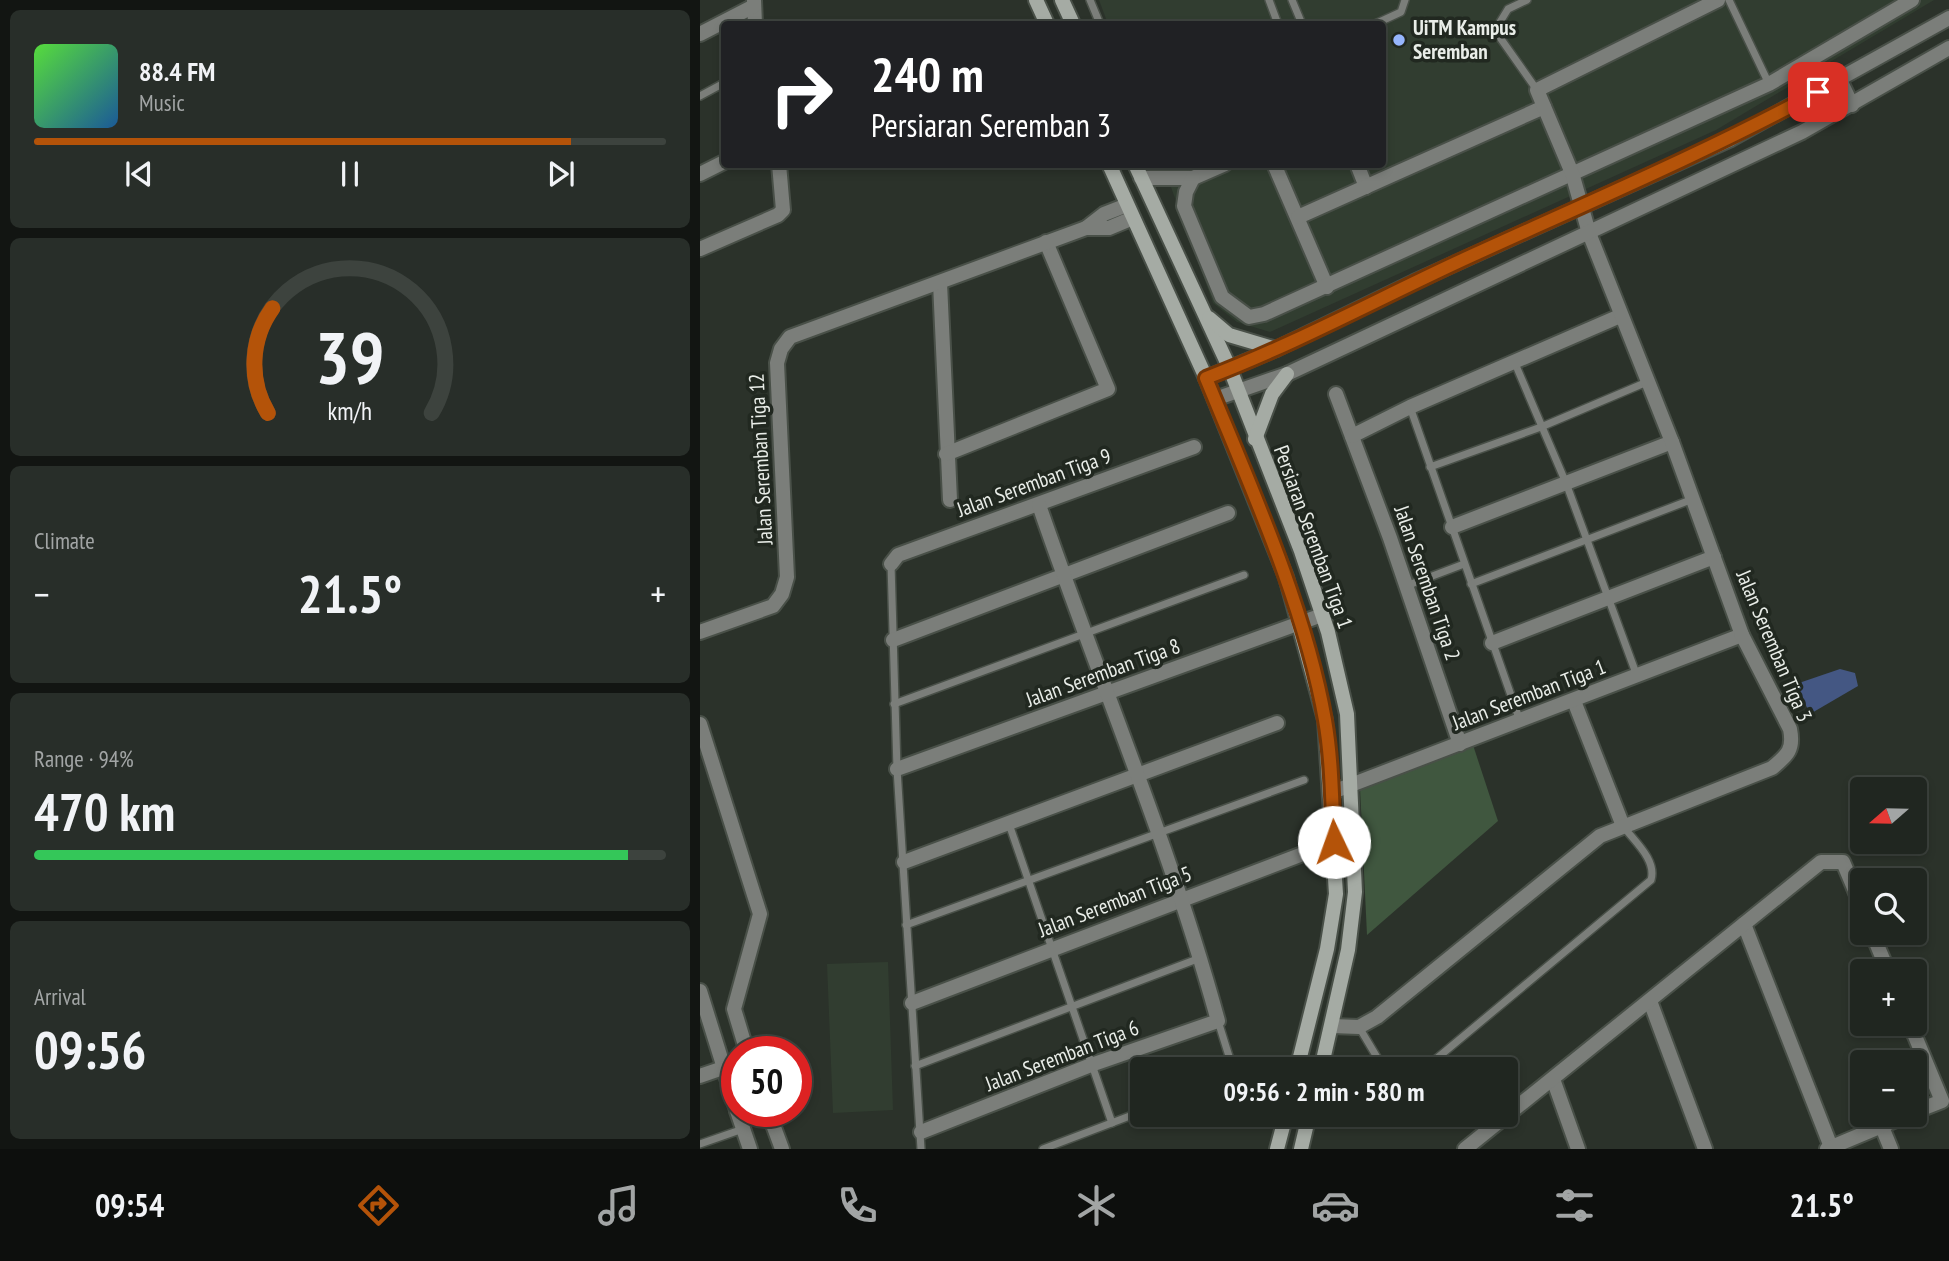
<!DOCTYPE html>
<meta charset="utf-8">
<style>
body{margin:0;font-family:"PT Sans Narrow",sans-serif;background:#282e29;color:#f1f3f6;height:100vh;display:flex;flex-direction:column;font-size:26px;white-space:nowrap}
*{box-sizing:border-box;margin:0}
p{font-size:23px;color:#a2a5a5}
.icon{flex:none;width:38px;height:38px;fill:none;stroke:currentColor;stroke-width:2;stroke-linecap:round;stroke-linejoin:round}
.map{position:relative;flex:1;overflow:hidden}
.details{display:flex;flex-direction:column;gap:10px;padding:10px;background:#121512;width:700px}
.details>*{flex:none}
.banner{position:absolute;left:21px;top:21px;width:665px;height:147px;border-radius:7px;box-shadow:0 4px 10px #0003,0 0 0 2px #3d433e;background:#202124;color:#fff;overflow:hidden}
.needle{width:46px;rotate:250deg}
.tools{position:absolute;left:1150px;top:777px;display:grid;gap:14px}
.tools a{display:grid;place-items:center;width:77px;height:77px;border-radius:7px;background:#202620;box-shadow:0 4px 10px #0003,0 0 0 2px #3d433e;font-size:35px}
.speed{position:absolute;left:21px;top:1036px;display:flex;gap:14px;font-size:35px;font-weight:700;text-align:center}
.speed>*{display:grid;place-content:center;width:91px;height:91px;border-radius:50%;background:#202620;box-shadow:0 4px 10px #0003,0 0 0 2px #3d433e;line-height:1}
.speed .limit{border:10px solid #d22;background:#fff;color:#111}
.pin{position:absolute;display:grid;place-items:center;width:60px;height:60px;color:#fff;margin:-30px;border-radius:14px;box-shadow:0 4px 10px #0006}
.me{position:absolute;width:77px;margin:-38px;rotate:357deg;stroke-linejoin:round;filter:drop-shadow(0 0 5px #0008)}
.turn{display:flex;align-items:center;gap:24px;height:147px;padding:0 35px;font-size:32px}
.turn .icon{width:91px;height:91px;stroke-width:2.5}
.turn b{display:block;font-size:49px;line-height:60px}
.big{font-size:52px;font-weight:800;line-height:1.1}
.details .widget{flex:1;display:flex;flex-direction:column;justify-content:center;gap:10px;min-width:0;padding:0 24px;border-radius:10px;background:#282e29}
.details .dial{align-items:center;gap:0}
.dial svg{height:182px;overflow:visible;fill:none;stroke:#3d433e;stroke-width:7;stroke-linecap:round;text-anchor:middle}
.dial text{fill:#f1f3f6;stroke:none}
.song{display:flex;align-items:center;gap:21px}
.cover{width:84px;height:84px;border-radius:10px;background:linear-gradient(135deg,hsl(110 70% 55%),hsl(210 70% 35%))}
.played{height:7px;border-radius:4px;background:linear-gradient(90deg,#b45309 85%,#3d433e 85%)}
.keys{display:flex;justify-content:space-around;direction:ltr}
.heat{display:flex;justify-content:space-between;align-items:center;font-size:38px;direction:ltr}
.charge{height:10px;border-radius:5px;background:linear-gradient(90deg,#34c759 94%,#3d433e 0)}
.trip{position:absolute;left:430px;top:1057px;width:388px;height:70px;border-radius:7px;background:#202620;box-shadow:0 4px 10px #0003,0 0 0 2px #3d433e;font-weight:800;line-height:70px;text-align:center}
.menu{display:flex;height:112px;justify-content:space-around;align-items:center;background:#0d0f0d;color:#a2a5a5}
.menu .icon{width:49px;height:49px}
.menu .current{color:#b45309}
.menu b{font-size:32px;color:#f1f3f6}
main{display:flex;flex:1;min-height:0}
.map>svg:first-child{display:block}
</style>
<main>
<section class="details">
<div class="widget">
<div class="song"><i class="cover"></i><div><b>88.4 FM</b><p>Music</p></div></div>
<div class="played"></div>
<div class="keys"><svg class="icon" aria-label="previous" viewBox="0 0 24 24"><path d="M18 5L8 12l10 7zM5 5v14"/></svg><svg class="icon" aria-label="pause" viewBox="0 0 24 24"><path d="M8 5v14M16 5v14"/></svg><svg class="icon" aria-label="next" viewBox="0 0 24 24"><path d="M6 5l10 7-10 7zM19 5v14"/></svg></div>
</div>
<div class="widget dial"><svg viewBox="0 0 100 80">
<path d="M14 69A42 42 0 1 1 86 69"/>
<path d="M14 69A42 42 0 0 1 16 23" stroke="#b45309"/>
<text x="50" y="56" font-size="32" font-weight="700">39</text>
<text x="50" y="72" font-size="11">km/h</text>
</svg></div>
<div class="widget"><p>Climate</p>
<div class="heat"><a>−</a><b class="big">21.5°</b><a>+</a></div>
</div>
<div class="widget"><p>Range · 94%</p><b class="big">470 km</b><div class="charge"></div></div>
<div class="widget"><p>Arrival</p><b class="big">09:56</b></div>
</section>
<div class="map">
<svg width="1249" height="1149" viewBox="0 0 1249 1149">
<rect width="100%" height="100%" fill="#2b322a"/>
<g fill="#313d30">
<path d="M399 0H1234L1016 130 570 332 537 322 513 303 463 165 682 164V24H408Z"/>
<path d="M188 962 193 1110 133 1113 127 964Z"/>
</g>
<path fill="#40573f" d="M772 742 798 821 667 935 660 788Z"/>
<path fill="#445783" d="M1140 669 1155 673 1158 686 1110 714 1096 684Z"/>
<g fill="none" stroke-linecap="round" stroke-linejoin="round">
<defs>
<g id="service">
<path d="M390 0 400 24"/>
<path d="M569 0 578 24"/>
<path d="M592 0 602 24"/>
<path d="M827 0 808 9 797 27 801 39 837 90"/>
<path d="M1029 0 1069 84"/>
<path d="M675 24 701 12 705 0"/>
<path d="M0 96 24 83"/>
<path d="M814 361 866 483 937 676"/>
<path d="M710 407 820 721"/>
<path d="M730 467 841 427 947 382"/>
<path d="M191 564 197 769 221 1149"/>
<path d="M771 584 993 499"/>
<path d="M706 586 764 564"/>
<path d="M194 704 544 575"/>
<path d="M309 824 412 1123"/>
<path d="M206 925 604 780"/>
<path d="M518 1021 533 1069"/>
<path d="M659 1027 684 1069"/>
<path d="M215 1066 500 958"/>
<path d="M724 1069 951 880C957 860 934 841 923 826"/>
<path d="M0 1144 43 1129"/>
<path d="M343 1149 443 1111"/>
</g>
<g id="minor">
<path d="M54 0 55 24"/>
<path d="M0 34 54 6"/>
<path d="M574 164 627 287"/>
<path d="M657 164 666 187"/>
<path d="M0 174 24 162"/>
<path d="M441 178H493L525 164"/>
<path d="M493 178 486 192 484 206 522 297 549 317 564 314 1069 84 1212 0"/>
<path d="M598 217 844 107"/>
<path d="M386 228 404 214 427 205"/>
<path d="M0 249 78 215 83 210 79 164"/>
<path d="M240 283 250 500"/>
<path d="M636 394 690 538 760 744"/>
<path d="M652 436 710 407 920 316"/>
<path d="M246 454 408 389 346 242"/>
<path d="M752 527 972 442"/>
<path d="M191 564 198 555 494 447"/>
<path d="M0 632 73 606 82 594 87 577 77 363 81 349 90 337 386 228H409L433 218"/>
<path d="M193 640 528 513"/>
<path d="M792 643 1014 557"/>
<path d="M874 701 923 826"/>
<path d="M0 724 60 914 34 1009 47 1052"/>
<path d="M197 769 622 615"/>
<path d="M630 793 1042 635"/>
<path d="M204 862 577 723"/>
<path d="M1044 924 1131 1147"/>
<path d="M1172 933 1188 971"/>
<path d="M0 991 37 1110"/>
<path d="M950 1001 1005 1149"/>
<path d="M212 1003 634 842"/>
<path d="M1210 1024 1242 1101 1214 1112"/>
<path d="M632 1026 659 1027 677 1017 900 836 1072 768C1088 755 1094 749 1090 729L1042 635 972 442 889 233 872 173 837 90 1018 0"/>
<path d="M0 1076 23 1068"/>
<path d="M853 1079 878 1149"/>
<path d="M37 1111 50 1149"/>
<path d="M68 1111 82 1149"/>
<path d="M1182 1127 1191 1149"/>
<path d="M221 1132 391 1065 518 1021C470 845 398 677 339 505"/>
<path d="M765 1149 1121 862H1143L1162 907"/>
<path d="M1127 1149 1208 1115"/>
</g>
<g id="tertiary">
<path d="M1140 80 1152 105"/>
<path d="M506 378 576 349 714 282 1031 139 1249 18"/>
<path d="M515 399 587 374 1102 132 1249 48"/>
</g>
<g id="secondary">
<path d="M336 0 347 24"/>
<path d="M362 0 373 24"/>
<path d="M409 164 506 378 586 577 625 720 636 894 627 949 597 1069"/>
<path d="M435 164 530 369 601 551 628 632 647 714 655 892 648 950 621 1069"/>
<path d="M509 318 529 335 576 349"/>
<path d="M555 439 572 394 587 374"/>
<path d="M577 1149 586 1115"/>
<path d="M601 1149 609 1115"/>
</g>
</defs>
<use href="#service" stroke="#495048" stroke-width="10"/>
<use href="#minor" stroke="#495048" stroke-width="18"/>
<use href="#tertiary" stroke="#495048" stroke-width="18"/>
<use href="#secondary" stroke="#495048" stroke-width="18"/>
<use href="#service" stroke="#7b7e7a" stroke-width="7"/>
<use href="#minor" stroke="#7b7e7a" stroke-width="14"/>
<use href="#tertiary" stroke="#7b7e7a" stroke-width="14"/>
<use href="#secondary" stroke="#a5aba4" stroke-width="14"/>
</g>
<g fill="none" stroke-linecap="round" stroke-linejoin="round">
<defs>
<path id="route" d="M634 842C632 802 632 759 625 720 605 606 550 485 506 378 593 345 674 301 758 262 878 207 1001 155 1118 92"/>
</defs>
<use href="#route" stroke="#753606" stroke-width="18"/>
<use href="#route" stroke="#b45309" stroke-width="12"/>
</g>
<circle fill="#96b6fd" stroke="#212820" stroke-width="2.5" cx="699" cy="40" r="7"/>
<g text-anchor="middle" stroke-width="7" stroke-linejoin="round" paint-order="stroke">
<g font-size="21" font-weight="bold" fill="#e9ede8" stroke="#212820" text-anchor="start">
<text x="713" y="35">UiTM Kampus<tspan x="713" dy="24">Seremban</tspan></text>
</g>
<g font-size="21" fill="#e9ede8" stroke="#212820">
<text transform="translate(61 459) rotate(-93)" y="7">Jalan Seremban Tiga 12</text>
<text transform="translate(334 483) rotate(-20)" y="7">Jalan Seremban Tiga 9</text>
<text transform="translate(613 537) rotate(70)" y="7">Persiaran Seremban Tiga 1</text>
<text transform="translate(727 583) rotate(71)" y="7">Jalan Seremban Tiga 2</text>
<text transform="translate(1074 646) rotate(67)" y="7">Jalan Seremban Tiga 3</text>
<text transform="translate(403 673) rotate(-20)" y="7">Jalan Seremban Tiga 8</text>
<text transform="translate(829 695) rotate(-21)" y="7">Jalan Seremban Tiga 1</text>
<text transform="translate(415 902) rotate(-21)" y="7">Jalan Seremban Tiga 5</text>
<text transform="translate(362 1056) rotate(-21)" y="7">Jalan Seremban Tiga 6</text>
</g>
</g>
</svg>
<div class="tools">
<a><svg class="needle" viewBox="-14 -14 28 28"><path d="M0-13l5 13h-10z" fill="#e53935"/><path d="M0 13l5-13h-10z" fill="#a2a5a5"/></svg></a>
<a><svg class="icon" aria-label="search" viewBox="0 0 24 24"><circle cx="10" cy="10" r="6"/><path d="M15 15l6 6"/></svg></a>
<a>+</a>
<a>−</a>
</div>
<div class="speed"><div class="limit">50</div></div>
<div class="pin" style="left:1118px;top:92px;background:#d93025"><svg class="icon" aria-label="arrive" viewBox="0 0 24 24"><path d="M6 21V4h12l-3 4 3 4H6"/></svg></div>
<svg class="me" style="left:634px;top:842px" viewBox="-20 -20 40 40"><circle r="19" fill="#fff"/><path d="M0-13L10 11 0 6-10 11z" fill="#b45309"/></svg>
<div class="trip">09:56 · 2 min · 580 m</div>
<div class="banner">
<div class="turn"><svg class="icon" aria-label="right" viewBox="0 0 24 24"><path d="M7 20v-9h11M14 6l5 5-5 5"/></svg><div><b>240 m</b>Persiaran Seremban 3</div></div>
</div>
</div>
</main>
<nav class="menu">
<b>09:54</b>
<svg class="icon current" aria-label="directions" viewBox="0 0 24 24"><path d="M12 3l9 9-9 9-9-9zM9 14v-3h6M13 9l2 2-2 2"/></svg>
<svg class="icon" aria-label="music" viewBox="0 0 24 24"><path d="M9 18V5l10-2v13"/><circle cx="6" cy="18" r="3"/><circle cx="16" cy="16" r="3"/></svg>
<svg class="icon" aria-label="phone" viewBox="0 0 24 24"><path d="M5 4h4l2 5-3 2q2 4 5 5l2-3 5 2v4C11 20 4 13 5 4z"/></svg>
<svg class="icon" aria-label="climate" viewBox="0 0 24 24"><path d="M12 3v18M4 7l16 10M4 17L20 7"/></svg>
<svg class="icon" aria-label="car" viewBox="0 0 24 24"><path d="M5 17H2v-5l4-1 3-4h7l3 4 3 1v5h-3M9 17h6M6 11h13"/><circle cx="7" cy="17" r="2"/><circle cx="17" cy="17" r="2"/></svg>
<svg class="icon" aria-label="filters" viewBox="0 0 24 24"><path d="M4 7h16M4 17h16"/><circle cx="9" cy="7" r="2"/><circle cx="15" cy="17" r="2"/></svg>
<b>21.5°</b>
</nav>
